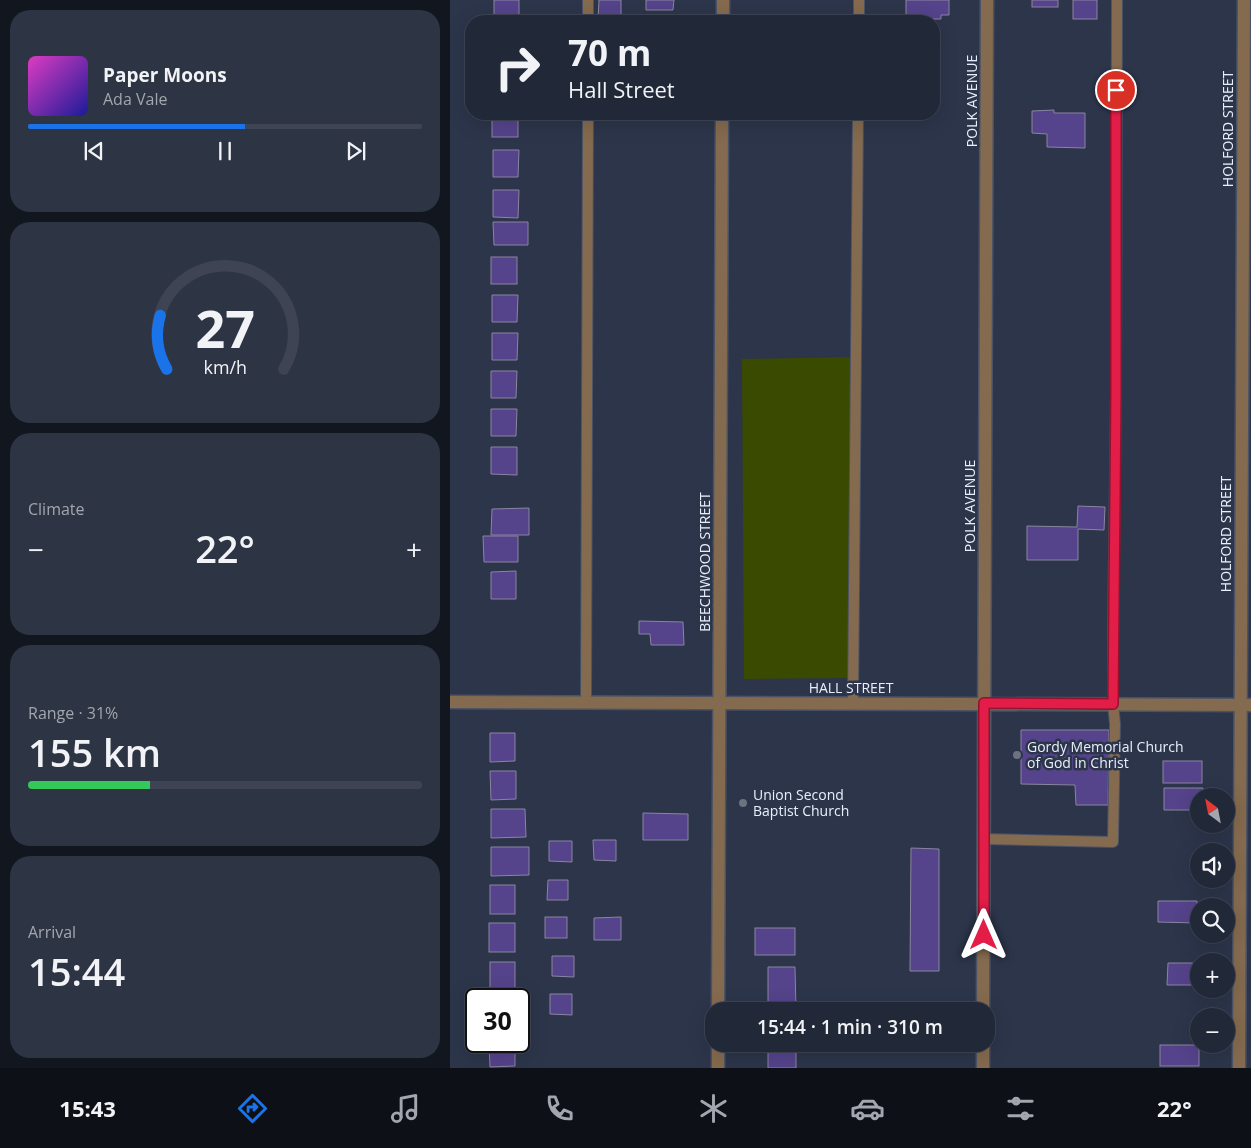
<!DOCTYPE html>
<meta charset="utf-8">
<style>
body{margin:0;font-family:"Open Sans",sans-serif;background:#2d3443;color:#f1f3f6;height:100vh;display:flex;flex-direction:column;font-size:19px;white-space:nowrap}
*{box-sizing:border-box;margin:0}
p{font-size:16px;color:#a2a6ae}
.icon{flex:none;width:28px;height:28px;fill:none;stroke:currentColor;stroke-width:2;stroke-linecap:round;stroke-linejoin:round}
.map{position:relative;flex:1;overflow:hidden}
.side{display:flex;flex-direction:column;gap:10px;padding:10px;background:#12161f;width:450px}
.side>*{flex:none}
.banner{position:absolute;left:15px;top:15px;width:475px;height:105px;border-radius:20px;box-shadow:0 5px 20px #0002,0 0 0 1px #3e4453;background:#212838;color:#f1f3f6;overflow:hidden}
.needle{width:32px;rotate:328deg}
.fabs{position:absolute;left:740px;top:788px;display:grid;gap:10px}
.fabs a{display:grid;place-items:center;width:45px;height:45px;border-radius:50%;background:#212838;box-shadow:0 5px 20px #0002,0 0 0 1px #3e4453;font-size:25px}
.speed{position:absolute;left:15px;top:988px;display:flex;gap:10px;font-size:25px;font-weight:700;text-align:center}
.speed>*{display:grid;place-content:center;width:65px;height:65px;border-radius:50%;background:#212838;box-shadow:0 5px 20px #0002,0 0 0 1px #3e4453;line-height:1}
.speed .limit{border:2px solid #111;border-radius:8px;background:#fff;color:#111}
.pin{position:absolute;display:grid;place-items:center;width:42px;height:42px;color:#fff;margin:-21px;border:2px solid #fff;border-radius:50%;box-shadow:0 1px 5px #0007}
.me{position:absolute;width:55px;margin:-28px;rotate:0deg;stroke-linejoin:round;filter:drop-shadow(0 0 4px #0008)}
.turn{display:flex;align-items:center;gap:18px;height:105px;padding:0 20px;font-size:22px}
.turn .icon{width:65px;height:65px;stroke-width:2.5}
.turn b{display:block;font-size:35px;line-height:42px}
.big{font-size:38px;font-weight:600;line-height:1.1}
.side .card{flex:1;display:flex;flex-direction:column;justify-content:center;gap:8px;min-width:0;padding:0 18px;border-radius:20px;background:#2d3443}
.side .dial{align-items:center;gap:0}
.dial svg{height:130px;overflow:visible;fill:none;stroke:#3e4453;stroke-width:7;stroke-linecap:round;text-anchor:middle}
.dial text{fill:#f1f3f6;stroke:none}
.song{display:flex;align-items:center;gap:15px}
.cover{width:60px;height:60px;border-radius:8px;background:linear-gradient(135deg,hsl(310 70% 55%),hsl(240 70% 35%))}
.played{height:5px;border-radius:2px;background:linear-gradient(90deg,#1a73e8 55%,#3e4453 55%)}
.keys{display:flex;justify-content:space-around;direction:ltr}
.heat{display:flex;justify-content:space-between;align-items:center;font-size:28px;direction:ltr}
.charge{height:8px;border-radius:4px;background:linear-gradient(90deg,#34c759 31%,#3e4453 0)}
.trip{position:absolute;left:255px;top:1002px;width:290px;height:50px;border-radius:20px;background:#212838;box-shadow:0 5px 20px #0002,0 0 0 1px #3e4453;font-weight:600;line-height:50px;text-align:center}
.tabs{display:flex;height:80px;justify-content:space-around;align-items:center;background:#0d1016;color:#a2a6ae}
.tabs .icon{width:35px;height:35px}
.tabs .on{color:#1a73e8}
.tabs b{font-size:22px;color:#f1f3f6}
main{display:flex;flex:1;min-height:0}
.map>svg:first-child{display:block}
</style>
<main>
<section class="side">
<div class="card">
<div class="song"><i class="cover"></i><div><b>Paper Moons</b><p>Ada Vale</p></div></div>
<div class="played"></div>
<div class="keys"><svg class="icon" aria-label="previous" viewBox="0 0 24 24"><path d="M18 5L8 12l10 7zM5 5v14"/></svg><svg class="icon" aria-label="pause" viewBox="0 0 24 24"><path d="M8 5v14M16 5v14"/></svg><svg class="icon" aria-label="next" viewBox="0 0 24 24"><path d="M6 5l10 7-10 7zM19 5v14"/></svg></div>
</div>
<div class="card dial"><svg viewBox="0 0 100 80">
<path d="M14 69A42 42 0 1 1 86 69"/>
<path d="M14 69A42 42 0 0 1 10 36" stroke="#1a73e8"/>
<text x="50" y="56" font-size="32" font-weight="700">27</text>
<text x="50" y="72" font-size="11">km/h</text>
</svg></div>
<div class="card"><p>Climate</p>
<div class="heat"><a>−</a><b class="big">22°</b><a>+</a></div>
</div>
<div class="card"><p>Range · 31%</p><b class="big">155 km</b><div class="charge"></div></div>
<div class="card"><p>Arrival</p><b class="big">15:44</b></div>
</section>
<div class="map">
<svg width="801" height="1068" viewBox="0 0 801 1068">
<rect width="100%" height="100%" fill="#2c354a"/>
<path fill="#3b4a01" d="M404 357 407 678 294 679 292 359Z"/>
<g fill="#55438b" stroke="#8a85a0">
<path d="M44 0H69V17L44 16Z"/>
<path d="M149 0H171V20L148 19Z"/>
<path d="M196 0H224L223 10H196Z"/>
<path d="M456 0H499V15H491V19H456Z"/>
<rect x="582" y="0" width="26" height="7"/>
<rect x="623" y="0" width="24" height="19"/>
<path d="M604 110V113H635V148L597 147V134L582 133V111Z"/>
<rect x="42" y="114" width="26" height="23"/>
<path d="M43 150H69L68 177H43Z"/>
<path d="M43 190H69L68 218 43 217Z"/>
<path d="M43 222H78V245H44Z"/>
<rect x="41" y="257" width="26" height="27"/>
<path d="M42 295H68L67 322H42Z"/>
<path d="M42 333H68L67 360H42Z"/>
<path d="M41 371H67L66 398H41Z"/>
<path d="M41 409H67L66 436H41Z"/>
<path d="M41 447H67V475L41 474Z"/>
<path d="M628 506 655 507 654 530 628 529V560H577V526L627 527Z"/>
<path d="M79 508V535H41L42 509Z"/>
<path d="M33 536H68V562H34Z"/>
<path d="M66 571V599H41V572Z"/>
<path d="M189 621 233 622 234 645H201L200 634H189Z"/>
<path d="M571 730H659L658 805H626L625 785 571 784Z"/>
<path d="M40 733H65V761L40 762Z"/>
<rect x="713" y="761" width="39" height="22"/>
<path d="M40 771H66V799L41 800Z"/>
<path d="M714 788H753V796H749V810H714Z"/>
<path d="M41 809H75L76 837 41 838Z"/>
<path d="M193 813 238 814V840H193Z"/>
<path d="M143 840H166V861L144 860Z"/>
<path d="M99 841H122V862L99 861Z"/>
<path d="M41 847H79V875L41 876Z"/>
<path d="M461 848 489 849V971H460Z"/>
<path d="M98 880H118V900H97Z"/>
<rect x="40" y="885" width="25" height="29"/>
<path d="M708 901H747V923L708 922Z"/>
<rect x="95" y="917" width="22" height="21"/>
<path d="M171 917V940H144V918Z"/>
<rect x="39" y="923" width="26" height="29"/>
<rect x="305" y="928" width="40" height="27"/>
<path d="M102 956H124V977L102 976Z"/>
<rect x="40" y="962" width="25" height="28"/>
<path d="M718 963H749V985H717Z"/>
<path d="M318 967H345L346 1011H318Z"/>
<path d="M100 994H122V1015L100 1014Z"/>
<path d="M39 1041H65V1066L40 1067Z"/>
<rect x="318" y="1044" width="28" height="24"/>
<rect x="710" y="1045" width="39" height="21"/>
</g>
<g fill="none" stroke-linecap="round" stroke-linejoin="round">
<defs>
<g id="service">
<path d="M138 21V0"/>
<path d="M409 21V0"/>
<path d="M136 702 138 114"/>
<path d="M403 703 408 114"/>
<path d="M534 839 663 842 665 724 663 704V632L666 393 667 0"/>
</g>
<g id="minor">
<path d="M273 21V0"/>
<path d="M0 702 801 705"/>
<path d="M268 1011 272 114"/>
<path d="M533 1011 537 0"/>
<path d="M268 1068V1044"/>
<path d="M533 1068V1044"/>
<path d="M789 1068 794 0"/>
</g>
</defs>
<use href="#service" stroke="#4a5366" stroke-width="12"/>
<use href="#minor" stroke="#4a5366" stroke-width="15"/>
<use href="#service" stroke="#846a4e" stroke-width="10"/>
<use href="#minor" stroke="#846a4e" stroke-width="12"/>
</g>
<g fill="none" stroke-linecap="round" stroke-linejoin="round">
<defs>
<path id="route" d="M534 935V703L663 704 666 393V90"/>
</defs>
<use href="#route" stroke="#92132f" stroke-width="12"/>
<use href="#route" stroke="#e11d48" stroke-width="9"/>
</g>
<g fill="#6b7280" stroke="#2c354a" stroke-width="2">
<circle cx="567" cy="755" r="5"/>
<circle cx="293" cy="803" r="5"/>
</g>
<g text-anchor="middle" stroke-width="5" stroke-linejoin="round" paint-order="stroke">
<g font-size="14" fill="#e8effc" stroke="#2c354a">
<text transform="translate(522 101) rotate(-90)" y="5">POLK AVENUE</text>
<text transform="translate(778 129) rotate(-90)" y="5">HOLFORD STREET</text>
<text transform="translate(520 506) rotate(-90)" y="5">POLK AVENUE</text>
<text transform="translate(776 534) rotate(-90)" y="5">HOLFORD STREET</text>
<text transform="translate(255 562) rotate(-90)" y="5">BEECHWOOD STREET</text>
<text x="401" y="693">HALL STREET</text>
</g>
<g font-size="14" fill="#e8effc" stroke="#2c354a" text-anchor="start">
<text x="577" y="752">Gordy Memorial Church<tspan x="577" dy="16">of God in Christ</tspan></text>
<text x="303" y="800">Union Second<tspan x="303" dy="16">Baptist Church</tspan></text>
</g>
</g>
</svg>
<div class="fabs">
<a><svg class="needle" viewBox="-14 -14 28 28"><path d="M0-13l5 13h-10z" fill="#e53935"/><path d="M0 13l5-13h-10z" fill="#a2a6ae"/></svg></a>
<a><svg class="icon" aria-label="sound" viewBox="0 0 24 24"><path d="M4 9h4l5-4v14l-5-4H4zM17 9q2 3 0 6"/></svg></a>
<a><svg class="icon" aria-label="search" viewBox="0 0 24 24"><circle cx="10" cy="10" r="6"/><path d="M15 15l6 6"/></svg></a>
<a>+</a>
<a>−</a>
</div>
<div class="speed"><div class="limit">30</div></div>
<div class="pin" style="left:666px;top:90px;background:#d93025"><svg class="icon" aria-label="arrive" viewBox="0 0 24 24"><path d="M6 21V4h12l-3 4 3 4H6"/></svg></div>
<svg class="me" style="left:534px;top:935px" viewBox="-20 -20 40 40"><path d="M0-17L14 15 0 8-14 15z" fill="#e11d48" stroke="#fff" stroke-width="4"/></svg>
<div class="trip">15:44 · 1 min · 310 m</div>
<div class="banner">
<div class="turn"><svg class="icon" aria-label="right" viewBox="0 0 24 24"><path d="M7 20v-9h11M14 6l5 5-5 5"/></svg><div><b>70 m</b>Hall Street</div></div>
</div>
</div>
</main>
<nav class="tabs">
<b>15:43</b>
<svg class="icon on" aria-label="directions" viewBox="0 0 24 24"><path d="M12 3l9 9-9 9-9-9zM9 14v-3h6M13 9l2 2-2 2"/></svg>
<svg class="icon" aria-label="music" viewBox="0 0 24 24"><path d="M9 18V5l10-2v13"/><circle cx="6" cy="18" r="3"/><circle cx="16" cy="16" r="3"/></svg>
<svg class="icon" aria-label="phone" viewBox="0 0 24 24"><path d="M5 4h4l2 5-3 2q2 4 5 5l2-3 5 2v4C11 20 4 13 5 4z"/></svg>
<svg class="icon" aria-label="climate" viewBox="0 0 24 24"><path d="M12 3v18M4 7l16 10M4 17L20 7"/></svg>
<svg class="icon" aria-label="car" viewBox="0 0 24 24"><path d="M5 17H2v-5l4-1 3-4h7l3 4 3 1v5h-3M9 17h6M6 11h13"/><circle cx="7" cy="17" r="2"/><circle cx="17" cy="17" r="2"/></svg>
<svg class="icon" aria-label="filters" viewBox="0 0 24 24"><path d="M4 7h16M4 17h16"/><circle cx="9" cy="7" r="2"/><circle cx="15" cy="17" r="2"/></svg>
<b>22°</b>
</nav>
